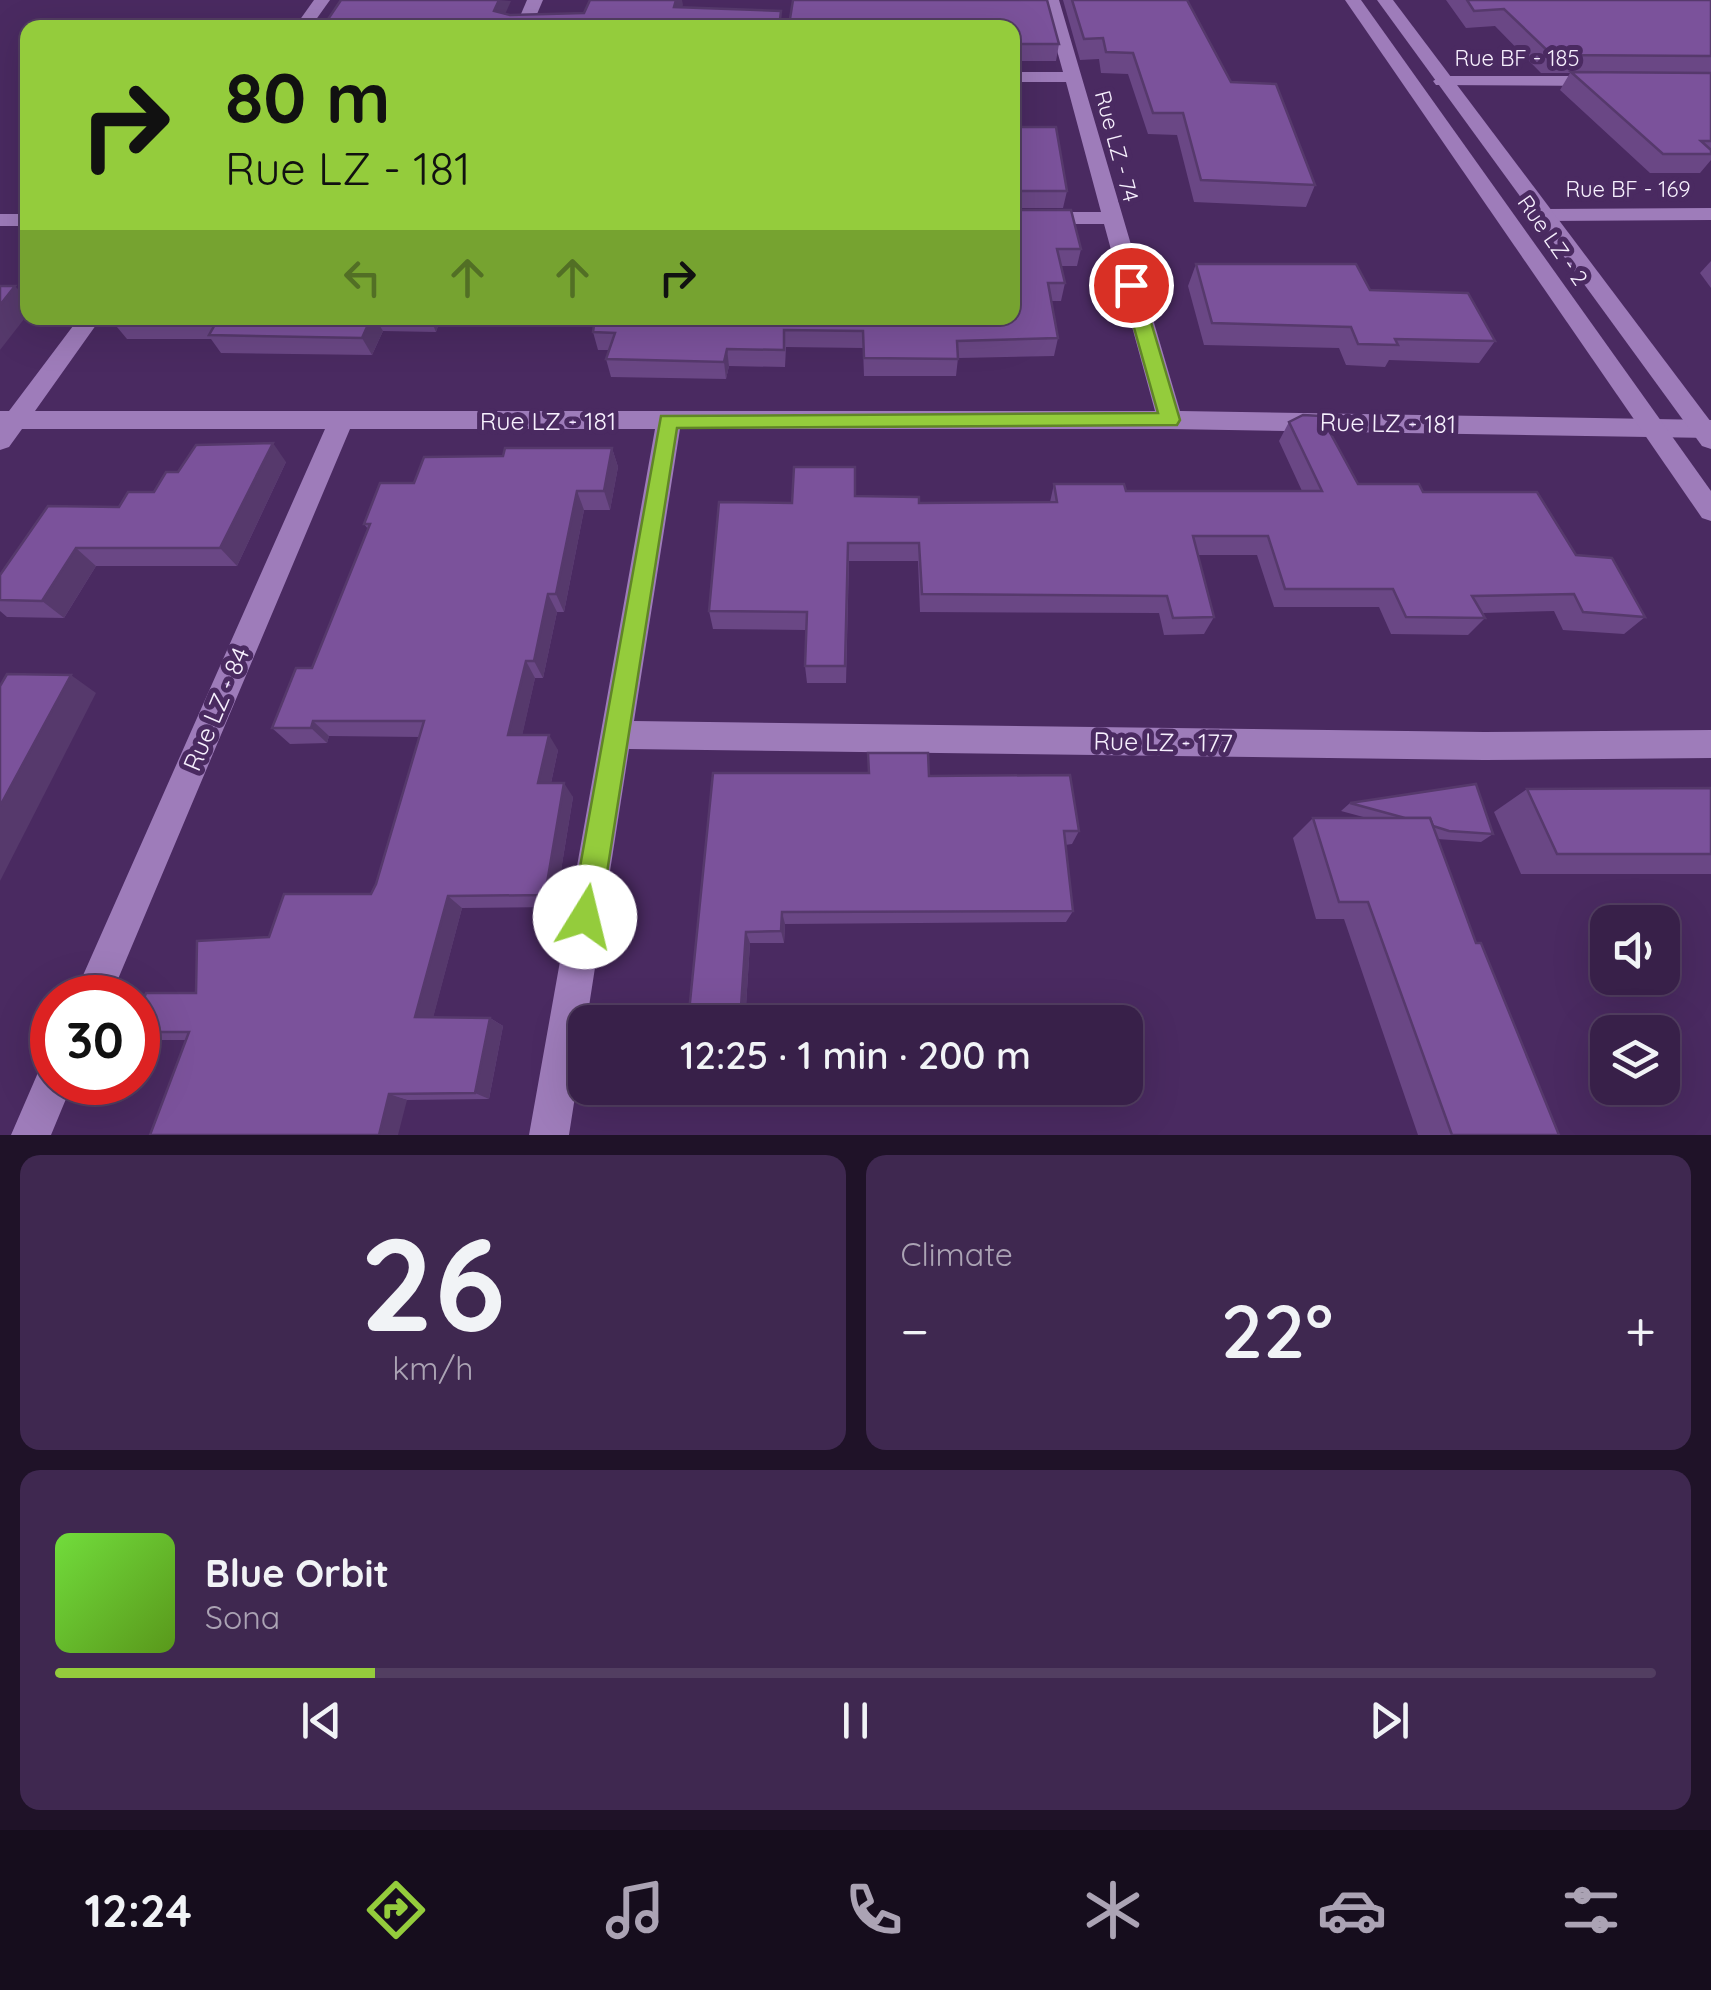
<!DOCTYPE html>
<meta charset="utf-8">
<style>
body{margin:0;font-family:Quicksand,sans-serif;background:#3f2850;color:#f1f3f6;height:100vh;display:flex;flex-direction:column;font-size:38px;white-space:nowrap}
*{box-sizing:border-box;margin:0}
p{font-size:32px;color:#aba3b4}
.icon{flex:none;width:55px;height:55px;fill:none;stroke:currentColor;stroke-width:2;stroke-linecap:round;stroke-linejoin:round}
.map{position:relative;height:1135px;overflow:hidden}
.panel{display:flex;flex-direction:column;gap:20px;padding:20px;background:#1f1228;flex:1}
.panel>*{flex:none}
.guide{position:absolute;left:20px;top:20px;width:1000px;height:305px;border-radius:20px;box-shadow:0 10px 40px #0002,0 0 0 2px #523e61;background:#94cc3c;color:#111;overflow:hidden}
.tools{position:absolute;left:1590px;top:905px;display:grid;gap:20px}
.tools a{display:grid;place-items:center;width:90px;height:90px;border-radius:20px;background:#382049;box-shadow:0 10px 40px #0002,0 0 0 2px #523e61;font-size:50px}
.speed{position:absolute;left:30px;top:975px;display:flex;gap:20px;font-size:50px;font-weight:700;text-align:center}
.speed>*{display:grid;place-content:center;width:130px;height:130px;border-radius:50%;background:#382049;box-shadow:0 10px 40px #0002,0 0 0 2px #523e61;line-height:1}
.speed .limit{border:15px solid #d22;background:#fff;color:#111}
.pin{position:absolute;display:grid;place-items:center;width:85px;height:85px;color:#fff;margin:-42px;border:5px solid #fff;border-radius:50%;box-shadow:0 2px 10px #0007}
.me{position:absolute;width:110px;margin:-55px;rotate:9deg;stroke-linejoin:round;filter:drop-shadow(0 0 8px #0008)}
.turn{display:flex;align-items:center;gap:35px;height:210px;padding:0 40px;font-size:45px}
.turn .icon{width:130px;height:130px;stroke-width:2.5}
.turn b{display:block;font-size:70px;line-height:85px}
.lanes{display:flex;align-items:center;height:95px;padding:0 40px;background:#0003;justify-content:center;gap:50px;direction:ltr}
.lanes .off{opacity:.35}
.big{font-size:75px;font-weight:600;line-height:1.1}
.panel .tile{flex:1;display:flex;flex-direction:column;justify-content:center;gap:15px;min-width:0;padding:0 35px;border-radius:20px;background:#3f2850}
.panel .dial{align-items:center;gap:0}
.dial b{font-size:130px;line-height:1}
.song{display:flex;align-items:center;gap:30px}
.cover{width:120px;height:120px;border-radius:15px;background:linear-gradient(135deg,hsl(100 70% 55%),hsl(90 70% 35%))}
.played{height:10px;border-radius:5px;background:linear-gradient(90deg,#94cc3c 20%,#523e61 20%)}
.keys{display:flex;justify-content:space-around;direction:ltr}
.heat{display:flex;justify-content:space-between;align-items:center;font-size:55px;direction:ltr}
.panel .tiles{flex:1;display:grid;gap:20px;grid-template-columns:1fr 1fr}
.tile:last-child{grid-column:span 2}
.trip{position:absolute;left:568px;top:1005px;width:575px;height:100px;border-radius:20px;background:#382049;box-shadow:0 10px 40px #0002,0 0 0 2px #523e61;font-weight:600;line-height:100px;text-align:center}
.dock{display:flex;height:160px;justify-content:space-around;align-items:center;background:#160d1d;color:#aba3b4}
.dock .icon{width:70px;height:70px}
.dock .active{color:#94cc3c}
.dock b{font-size:45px;color:#f1f3f6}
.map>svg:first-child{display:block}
</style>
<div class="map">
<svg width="1711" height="1135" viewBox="0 0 1711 1135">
<rect width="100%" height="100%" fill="#4a2a61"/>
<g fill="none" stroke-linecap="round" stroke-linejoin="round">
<g fill="#9e7cba" fill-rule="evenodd">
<path d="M314 0H330L310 28H294Z"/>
<path d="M527 0H543L531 28H515Z"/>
<path d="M1043 0H1059L1180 411 1711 420V438L1170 429H680L634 721 1484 732 1711 730V758L1484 760 629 749 569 1135H529L655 429H350L110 998H73L325 429H22L9 447 0 450V411H9L79 318H101L35 411H1155L1104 224H1012V212H1101L1066 82H1012V72H1063Z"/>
<path d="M1442 76H1601L1610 81 1601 86 1436 85 1433 81Z"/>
<path d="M1711 208V220L1546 221 1536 215 1546 209Z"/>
<rect x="0" y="214" width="28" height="12"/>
<path d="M52 1063V1082H73L51 1135H11L40 1068Z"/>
</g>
<g fill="#9e7cba" fill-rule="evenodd">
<path d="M1345 0H1361L1711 491V521L1702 518Z"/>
<path d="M1377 0H1393L1711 422V449L1702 446Z"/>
</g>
</g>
<g fill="#6a4785">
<path d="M793 0H1047L1059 44 1056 61H1012V28H789Z"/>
<path d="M1063 0H1187L1231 82 1315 185 1306 207 1194 202 1177 135 1148 134 1128 74 1101 73 1099 59 1080 60Z"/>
<path d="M1446 0H1711V160L1700 173H1650L1560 90 1570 73H1541L1495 26 1466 28Z"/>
<path d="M1012 127 1067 191 1063 208H1013L1081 249 1077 266H1061L1065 283 1061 301H1051L1058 338 1054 356 958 358 956 376H864L863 348 786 347 785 367 729 366 726 379 611 377 606 359 609 350H598L593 332 1012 318Z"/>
<path d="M1711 261V288L1700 273Z"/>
<path d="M1196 264 1370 290 1495 341 1479 363 1389 360 1385 367 1346 365 1339 348 1204 345 1188 286Z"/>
<path d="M115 318H480L440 320 436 332 383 331 372 355 221 353 211 339H127L112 321Z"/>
<path d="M1289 422 1358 484 1423 492 1576 555 1645 617 1624 634 1563 630 1554 611 1483 613 1485 618 1468 635 1391 634 1379 607H1274L1257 555H1198L1214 617 1204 634 1164 635 1159 613 920 612 918 561H849L846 683H807L805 666 806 630 713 629 709 611 792 503 855 496 919 503 1050 502 1054 484 1126 491H1302L1279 441Z"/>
<path d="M612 448 618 467 610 510H584L564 612H557L543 678H535L522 735 558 750 551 783 573 797 555 907 462 908 433 1017 490 1018 503 1026 489 1099 407 1100 186 1040H157L138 1034V1014L196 993 269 937 371 894 376 884 420 737 329 736 327 743 290 744 272 728 312 668 368 529 364 524 414 483 503 456Z"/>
<path d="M286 462 237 566H96L64 618 7 617 0 611V575L119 507 154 492 178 472Z"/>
<path d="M868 753 1079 831 1072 844 1065 845 1073 911 1066 922 785 924 784 943H750L745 1022H688L713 773H868Z"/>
<path d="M1711 788V874H1521L1494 812 1527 789Z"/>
<path d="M1350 803 1493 834 1481 842 1437 839 1476 943 1559 1135H1418L1344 919H1316L1293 838 1313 818H1367L1341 811Z"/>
</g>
<g fill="#56396c">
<path d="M499 0 511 1 499 28 494 11Z"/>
<path d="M676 0H682L683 5 676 24 674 7Z"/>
<path d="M15 286 28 300V314L0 350V305Z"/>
<path d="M371 318H375L383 331 372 355 362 338Z"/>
<path d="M430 318H439L440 320 436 332Z"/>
<path d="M727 349 729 366 726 379 724 362Z"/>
<path d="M273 443 286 462 237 566 220 548Z"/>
<path d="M612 448 618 467 610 510 604 491Z"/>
<path d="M577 491 584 510 564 612 556 594Z"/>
<path d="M76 548 96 566 64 618 42 601Z"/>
<path d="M548 594 557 612 543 678 534 661Z"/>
<path d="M526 661 535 678 519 750 508 735Z"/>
<path d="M71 675 96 693 0 881V806Z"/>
<path d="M313 721 329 736 327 743 311 728Z"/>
<path d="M549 735 558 750 548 797 538 783Z"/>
<path d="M564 783 573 797 555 907 545 895Z"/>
<path d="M448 896 462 908 431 1026 415 1017Z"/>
<path d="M782 912 785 924 784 943 781 931Z"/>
<path d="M746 932 750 943 745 1022H740Z"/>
<path d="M490 1018 503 1026 489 1099 475 1093Z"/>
<path d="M389 1094 407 1100 398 1135H379Z"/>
</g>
<g fill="#7b529b" stroke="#56396c" stroke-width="2.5">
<path d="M341 0H499L494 11 510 15 584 13 590 0H676L674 7 781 11 779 28H322Z"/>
<path d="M793 0H1047L1059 44H1012V28H876L875 25H789Z"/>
<path d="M1072 0H1187L1231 82 1276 84 1315 185 1201 180 1183 113H1153L1133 53 1106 52 1103 38 1084 39Z"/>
<path d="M1467 0H1711V56L1552 55 1504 9 1474 11Z"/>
<path d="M1571 72 1711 73V141H1701L1711 150V154H1663Z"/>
<path d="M1012 127H1056L1067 191H1015L1012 200Z"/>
<path d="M1012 208 1015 210H1071L1081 249H1057L1065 283H1048L1058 338 957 341 958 359 864 358 863 331 784 330V350L727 349 724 362 606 359 615 333 593 332 595 318H1012Z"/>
<path d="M1196 264H1356L1370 290 1468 293 1495 341 1395 339 1398 345 1358 344 1351 327 1212 323Z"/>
<path d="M0 286H15L0 305Z"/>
<path d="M115 318H371L362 338 209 335 217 321H112Z"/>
<path d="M1303 415 1321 416 1358 484H1419L1423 492H1537L1576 555 1612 558 1645 617 1583 612 1574 594 1472 596 1485 618 1406 617 1393 589H1285L1268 536H1193L1214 617 1173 618 1167 596 922 594 919 543H848L845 666H805L807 612 709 611 719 502 792 503 794 467H855V496L919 497V503L1057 502 1054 484H1124L1126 491H1322L1289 422Z"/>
<path d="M273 443 220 548H76L42 601 0 600V575L48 506 119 507 128 492H154L166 472H178L196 445Z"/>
<path d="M505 448H612L604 491H577L556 594H548L534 661H526L508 735H549L538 783H564L545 895 448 896 415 1017 490 1018 475 1093 389 1094 379 1135H150L189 1032H138V1014L146 993H196L197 941 269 937 284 894H371L376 884 424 721H313L311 728H272L296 668H312L370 524H364L380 483H414L424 457 503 456Z"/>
<path d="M7 674 71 675 0 806V686Z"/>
<path d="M868 753H928L929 776 1070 775 1079 831H1064L1073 911 782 912 781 931 746 932 740 1022H688L713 773H869Z"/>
<path d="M1476 784 1493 834 1449 831 1433 826 1430 818H1405L1350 803Z"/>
<path d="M1711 788V854H1557L1527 789Z"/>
<path d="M1313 818H1430L1476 943H1481L1559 1135H1452L1368 902H1339Z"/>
</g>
<path fill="#94cc3c" stroke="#608527" stroke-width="2.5" d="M1131 280 1140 285 1180 420 1177 425 677 428 600 917 595 927 585 931 575 927 571 917 661 416 1158 413 1122 285Z"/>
<g text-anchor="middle" stroke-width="10" stroke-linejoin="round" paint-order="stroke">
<g font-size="22" fill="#f6effd" stroke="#4a2a61">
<text x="1517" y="66">Rue BF - 185</text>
<text transform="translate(1117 146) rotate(75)" y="8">Rue LZ - 74</text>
<text x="1628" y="197">Rue BF - 169</text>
<text transform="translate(1553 240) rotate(55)" y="8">Rue LZ - 2</text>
</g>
<g font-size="25" fill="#f6effd" stroke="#4a2a61">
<text x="548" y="430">Rue LZ - 181</text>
<text transform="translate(1388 423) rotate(1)" y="9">Rue LZ - 181</text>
<text transform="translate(216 709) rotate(-67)" y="9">Rue LZ - 84</text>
<text transform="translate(1163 742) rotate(1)" y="9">Rue LZ - 177</text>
</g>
</g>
</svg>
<div class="tools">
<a><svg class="icon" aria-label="sound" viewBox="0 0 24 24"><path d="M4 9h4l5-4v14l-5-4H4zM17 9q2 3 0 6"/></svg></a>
<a><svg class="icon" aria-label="layers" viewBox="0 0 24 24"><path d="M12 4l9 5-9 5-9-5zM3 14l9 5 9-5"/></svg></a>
</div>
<div class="speed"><div class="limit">30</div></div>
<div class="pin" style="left:1131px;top:285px;background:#d93025"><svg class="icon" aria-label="arrive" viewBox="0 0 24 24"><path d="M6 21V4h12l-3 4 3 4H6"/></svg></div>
<svg class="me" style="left:585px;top:917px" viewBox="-20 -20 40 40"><circle r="19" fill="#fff"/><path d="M0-13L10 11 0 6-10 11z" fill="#94cc3c"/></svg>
<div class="trip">12:25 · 1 min · 200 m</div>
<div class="guide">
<div class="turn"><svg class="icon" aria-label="right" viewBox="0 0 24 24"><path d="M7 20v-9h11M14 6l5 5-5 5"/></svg><div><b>80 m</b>Rue LZ - 181</div></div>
<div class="lanes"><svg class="icon off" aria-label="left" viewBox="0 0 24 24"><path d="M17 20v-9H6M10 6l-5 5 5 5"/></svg><svg class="icon off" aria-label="ahead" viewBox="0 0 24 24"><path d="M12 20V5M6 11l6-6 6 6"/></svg><svg class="icon off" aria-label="ahead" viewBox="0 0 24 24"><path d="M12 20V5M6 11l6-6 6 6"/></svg><svg class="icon" aria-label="right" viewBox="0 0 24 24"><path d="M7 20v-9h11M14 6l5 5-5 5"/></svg></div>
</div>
</div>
<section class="panel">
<div class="tiles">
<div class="tile dial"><b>26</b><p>km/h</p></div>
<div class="tile"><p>Climate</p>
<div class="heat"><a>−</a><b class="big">22°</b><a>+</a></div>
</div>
<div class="tile">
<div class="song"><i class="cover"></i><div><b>Blue Orbit</b><p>Sona</p></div></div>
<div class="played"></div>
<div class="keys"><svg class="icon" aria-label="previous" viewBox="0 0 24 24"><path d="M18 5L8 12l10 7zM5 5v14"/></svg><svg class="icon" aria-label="pause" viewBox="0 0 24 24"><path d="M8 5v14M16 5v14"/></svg><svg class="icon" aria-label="next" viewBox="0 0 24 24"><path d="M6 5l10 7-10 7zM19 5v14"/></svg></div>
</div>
</div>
</section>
<nav class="dock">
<b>12:24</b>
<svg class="icon active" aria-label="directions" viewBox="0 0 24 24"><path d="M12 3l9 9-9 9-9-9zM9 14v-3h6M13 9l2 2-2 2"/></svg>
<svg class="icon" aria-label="music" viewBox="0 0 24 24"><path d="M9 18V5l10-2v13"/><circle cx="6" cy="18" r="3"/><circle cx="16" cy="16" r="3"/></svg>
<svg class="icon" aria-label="phone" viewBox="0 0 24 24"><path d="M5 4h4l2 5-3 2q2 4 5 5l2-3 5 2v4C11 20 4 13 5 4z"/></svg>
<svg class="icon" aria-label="climate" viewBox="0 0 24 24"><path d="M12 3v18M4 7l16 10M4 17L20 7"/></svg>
<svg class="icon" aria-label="car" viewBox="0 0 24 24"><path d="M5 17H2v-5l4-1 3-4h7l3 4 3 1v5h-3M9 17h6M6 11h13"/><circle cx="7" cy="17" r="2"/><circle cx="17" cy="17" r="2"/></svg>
<svg class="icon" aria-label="filters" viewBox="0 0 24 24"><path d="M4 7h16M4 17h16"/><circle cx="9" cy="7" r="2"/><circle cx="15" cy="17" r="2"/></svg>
</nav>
